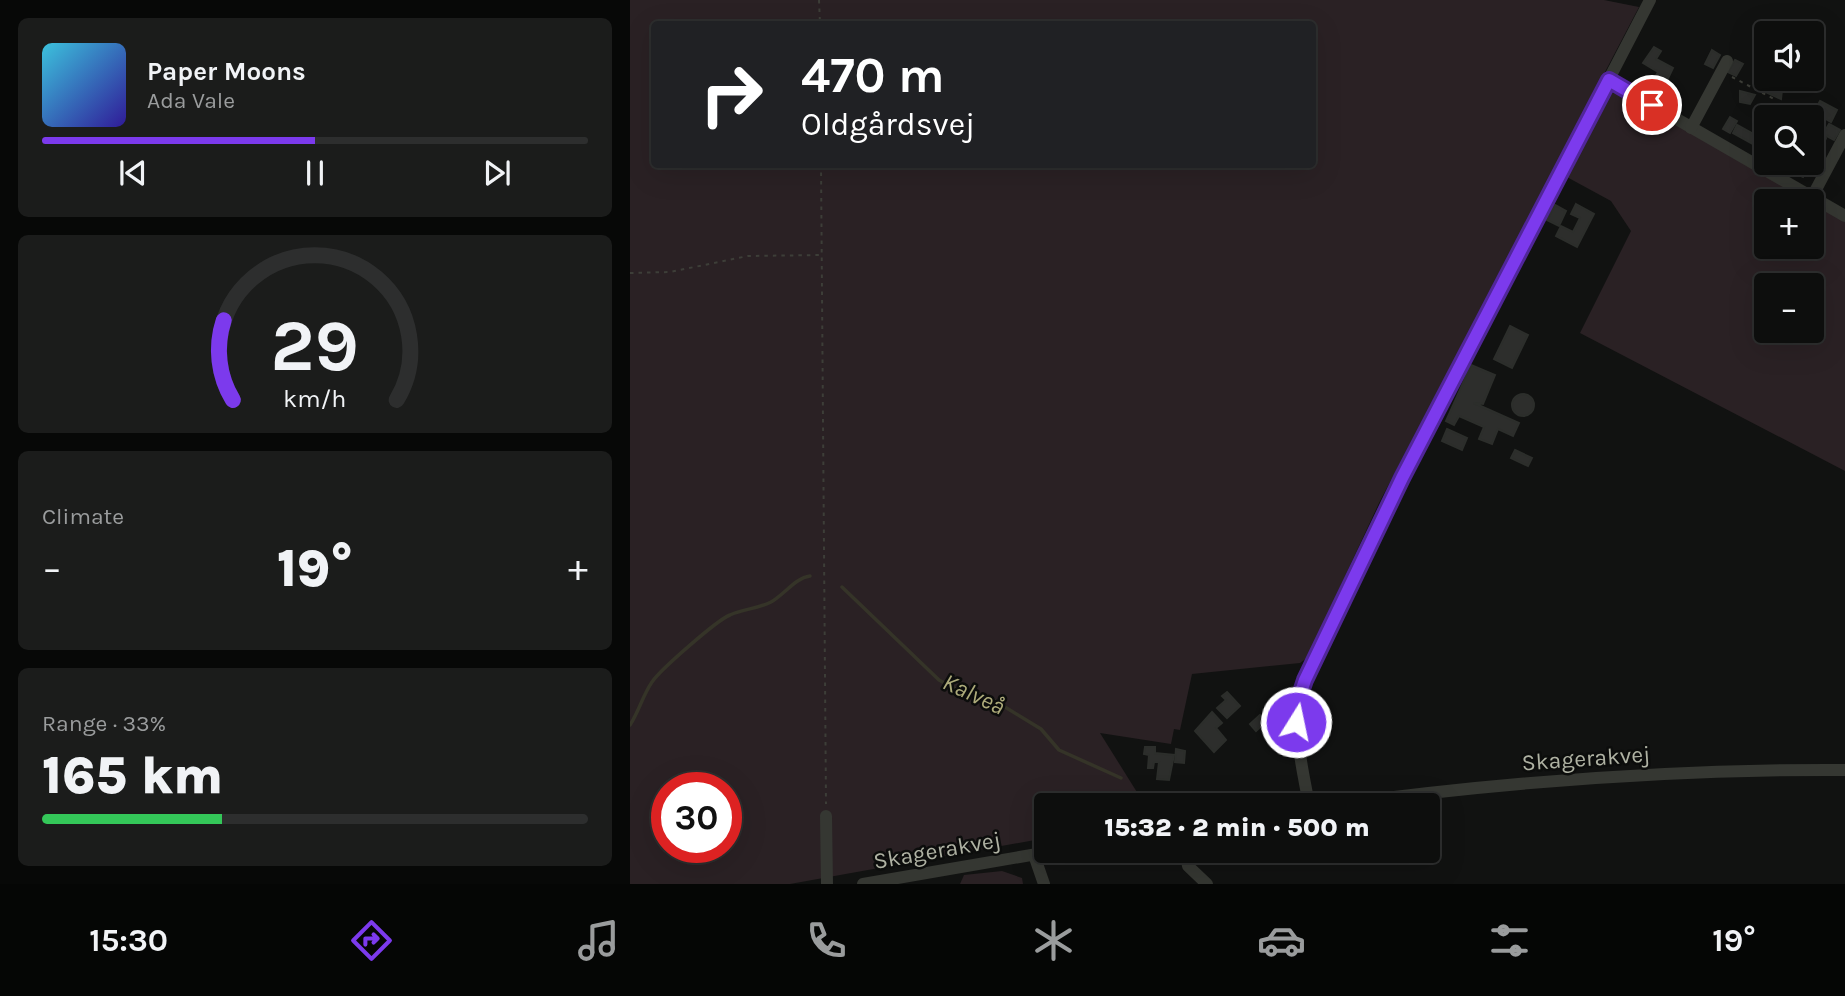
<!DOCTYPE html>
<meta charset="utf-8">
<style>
body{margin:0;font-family:Karla,sans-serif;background:#1b1c1b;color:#f1f3f6;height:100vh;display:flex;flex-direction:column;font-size:26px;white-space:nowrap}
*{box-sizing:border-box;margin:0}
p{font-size:23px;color:#9a9c9d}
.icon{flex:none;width:38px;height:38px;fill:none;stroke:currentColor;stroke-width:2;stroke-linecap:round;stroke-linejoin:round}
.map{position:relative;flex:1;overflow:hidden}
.details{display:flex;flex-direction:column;gap:18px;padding:18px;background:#070807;width:630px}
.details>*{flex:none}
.hud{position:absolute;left:21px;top:21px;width:665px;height:147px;border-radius:7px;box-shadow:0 7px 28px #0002,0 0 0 2px #2d2e2e;background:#202124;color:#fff;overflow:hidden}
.buttons{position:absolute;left:1124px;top:21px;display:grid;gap:14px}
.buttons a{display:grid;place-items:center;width:70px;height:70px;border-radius:7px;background:#0d0e0d;box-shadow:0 7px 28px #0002,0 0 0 2px #2d2e2e;font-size:35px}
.speed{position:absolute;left:21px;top:772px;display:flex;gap:14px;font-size:35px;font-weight:700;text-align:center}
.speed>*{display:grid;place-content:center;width:91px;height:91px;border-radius:50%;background:#0d0e0d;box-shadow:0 7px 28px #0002,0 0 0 2px #2d2e2e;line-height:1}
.speed .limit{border:10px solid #d22;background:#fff;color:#111}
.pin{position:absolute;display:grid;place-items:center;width:60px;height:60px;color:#fff;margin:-30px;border:4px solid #fff;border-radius:50%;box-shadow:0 2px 7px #0007}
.me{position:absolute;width:77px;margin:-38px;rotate:10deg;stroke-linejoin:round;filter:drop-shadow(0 0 5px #0008)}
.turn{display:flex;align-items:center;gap:24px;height:147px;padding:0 35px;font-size:32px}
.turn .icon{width:91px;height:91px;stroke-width:2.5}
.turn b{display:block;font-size:49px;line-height:60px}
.big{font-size:52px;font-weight:800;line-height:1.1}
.details .card{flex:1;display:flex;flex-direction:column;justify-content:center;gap:10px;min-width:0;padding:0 24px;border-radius:10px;background:#1b1c1b}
.details .dial{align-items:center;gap:0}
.dial svg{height:182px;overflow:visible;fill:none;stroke:#2d2e2e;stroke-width:7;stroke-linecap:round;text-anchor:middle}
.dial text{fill:#f1f3f6;stroke:none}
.song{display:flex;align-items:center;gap:21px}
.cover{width:84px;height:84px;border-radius:10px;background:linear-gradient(135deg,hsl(190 70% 55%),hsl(250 70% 35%))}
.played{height:7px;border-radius:4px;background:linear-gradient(90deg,#7c3aed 50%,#2d2e2e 50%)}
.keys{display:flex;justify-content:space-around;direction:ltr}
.heat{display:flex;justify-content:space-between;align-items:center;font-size:38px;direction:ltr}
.charge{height:10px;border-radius:5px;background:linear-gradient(90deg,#34c759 33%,#2d2e2e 0)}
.trip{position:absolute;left:404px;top:793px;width:406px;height:70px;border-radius:7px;background:#0d0e0d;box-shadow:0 7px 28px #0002,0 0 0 2px #2d2e2e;font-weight:800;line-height:70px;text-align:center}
.tab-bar{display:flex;height:112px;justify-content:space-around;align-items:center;background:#050605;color:#9a9c9d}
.tab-bar .icon{width:49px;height:49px}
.tab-bar .active{color:#7c3aed}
.tab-bar b{font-size:32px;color:#f1f3f6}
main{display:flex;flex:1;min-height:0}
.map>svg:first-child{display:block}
</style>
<main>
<section class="details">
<div class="card">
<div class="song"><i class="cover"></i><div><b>Paper Moons</b><p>Ada Vale</p></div></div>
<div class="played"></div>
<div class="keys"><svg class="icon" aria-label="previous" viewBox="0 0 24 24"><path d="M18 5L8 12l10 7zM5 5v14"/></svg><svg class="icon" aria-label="pause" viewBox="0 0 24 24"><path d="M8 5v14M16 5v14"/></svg><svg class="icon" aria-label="next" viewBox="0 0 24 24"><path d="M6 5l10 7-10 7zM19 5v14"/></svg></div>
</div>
<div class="card dial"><svg viewBox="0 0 100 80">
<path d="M14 69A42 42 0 1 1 86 69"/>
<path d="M14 69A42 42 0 0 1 10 34" stroke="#7c3aed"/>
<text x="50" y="56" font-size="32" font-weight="700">29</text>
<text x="50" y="72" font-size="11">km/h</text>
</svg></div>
<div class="card"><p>Climate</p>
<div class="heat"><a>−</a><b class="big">19°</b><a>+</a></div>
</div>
<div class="card"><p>Range · 33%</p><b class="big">165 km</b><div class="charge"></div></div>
</section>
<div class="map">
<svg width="1215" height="884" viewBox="0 0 1215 884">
<rect width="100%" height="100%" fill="#111211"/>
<g fill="#2a2124" fill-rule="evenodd">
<path d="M0 0H974L1009 7 749 503 677 658 670 663 562 674 550 730 544 729 541 744 470 733 515 805H416V838L160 884H0ZM24 24H682V164H24ZM37 788H96V847H37Z"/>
<path d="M982 93 995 95 1179 201H1136V247H1181V202L1215 222V471L950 333 1001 231 981 201 935 176 977 95ZM1136 285H1181V331H1136Z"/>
<path d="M372 871 392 878 393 884H330L334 875Z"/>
</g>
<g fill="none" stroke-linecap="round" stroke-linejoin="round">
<g stroke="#353428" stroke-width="3.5">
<path d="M212 587 309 680 331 692 357 696 411 729 429 750 491 778"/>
<path d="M0 725C9 711 13 695 22 682 30 670 87 620 100 615 113 609 127 609 141 602 155 594 165 578 180 576"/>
</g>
</g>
<g fill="#2d2e2c" stroke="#2c2e2b" stroke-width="2">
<path d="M1024 47 1031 51 1026 59 1043 68 1031 93 1020 86 1028 72 1013 63Z"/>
<path d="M1082 50 1090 55 1083 68 1075 64Z"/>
<path d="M1105 60 1113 64 1106 76 1098 72Z"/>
<path d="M1132 79 1152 90 1151 99 1127 88Z"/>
<path d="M1110 91 1125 95 1120 104 1110 102Z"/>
<path d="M1190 101 1207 110 1201 122 1184 112Z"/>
<path d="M1100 117 1107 121 1100 133 1093 129Z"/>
<path d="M1199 124 1210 130 1204 140 1193 134Z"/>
<path d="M1107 125 1127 136 1123 144 1103 133Z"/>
<path d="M1187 134 1196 138 1192 148 1181 142Z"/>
<path d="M1166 163 1181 164 1173 177 1169 175 1174 167Z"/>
<path d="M946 204 964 214 947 247 926 236 931 226 943 232 950 218 941 214Z"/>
<path d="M925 205 936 211 929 226 917 220Z"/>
<path d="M880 326 898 335 882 368 864 359Z"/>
<path d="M841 365 865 375 853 404 844 403 889 423 883 436 868 429 862 444 849 439 854 427 829 416 824 425 816 421Z"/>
<circle cx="893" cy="405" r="11"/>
<path d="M817 429 837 438 832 450 812 441Z"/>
<path d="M885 450 902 458 898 466 881 458Z"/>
<path d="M597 692 610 706 597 718 587 708 596 700 592 696Z"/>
<path d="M582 712 592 723 586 728 596 740 584 752 565 731Z"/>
<path d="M630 715 636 722 626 731 620 724Z"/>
<path d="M515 747H525V753L544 755 539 780 527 779 529 762H524L523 768H518L519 755 514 754Z"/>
<path d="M546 749 555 751 554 763 545 762Z"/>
</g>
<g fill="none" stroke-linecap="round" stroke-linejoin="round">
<g stroke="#3d3e38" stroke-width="2" stroke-dasharray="3.5 5" stroke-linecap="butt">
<path d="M189 0 190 24"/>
<path d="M1102 77 1146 100"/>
<path d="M191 164 196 804"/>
<path d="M0 273 40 272 118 256 191 255"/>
</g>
<g stroke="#353732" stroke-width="12">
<path d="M979 80 1215 216"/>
<path d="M1061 128 1097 61"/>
<path d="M1182 197 1215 135"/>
<path d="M679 805C672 764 659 721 675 680L772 478 1020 0"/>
<path d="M702 805C872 782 1043 769 1215 770"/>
<path d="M196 816 197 884"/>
<path d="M555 850 558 866 577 884"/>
<path d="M404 855 414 884"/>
<path d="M233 884 430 850"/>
</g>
</g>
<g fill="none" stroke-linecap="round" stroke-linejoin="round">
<defs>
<path id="route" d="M666 722 667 704 675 680 772 478 979 80 1022 105"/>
</defs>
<use href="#route" stroke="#51269a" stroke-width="18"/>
<use href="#route" stroke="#7c3aed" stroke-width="12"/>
</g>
<g text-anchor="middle" stroke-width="5" stroke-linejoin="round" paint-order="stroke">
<g font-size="23" fill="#afb2a3" stroke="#0c0d0c">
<text transform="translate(956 758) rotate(-4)" y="8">Skagerakvej</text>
<text transform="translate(307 850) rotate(-10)" y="8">Skagerakvej</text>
</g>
<g font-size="24" font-style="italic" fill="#adab7a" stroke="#0c0d0c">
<text transform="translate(344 694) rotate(25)" y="8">Kalveå</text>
</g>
</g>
</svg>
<div class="buttons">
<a><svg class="icon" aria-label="sound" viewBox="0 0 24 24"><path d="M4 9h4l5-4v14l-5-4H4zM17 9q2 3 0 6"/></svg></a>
<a><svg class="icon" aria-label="search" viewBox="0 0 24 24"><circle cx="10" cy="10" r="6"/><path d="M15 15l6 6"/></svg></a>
<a>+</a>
<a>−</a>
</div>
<div class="speed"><div class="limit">30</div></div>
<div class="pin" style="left:1022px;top:105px;background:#d93025"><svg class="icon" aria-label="arrive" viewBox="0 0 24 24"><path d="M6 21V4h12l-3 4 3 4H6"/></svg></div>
<svg class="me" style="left:666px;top:722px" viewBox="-20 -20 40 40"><circle r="17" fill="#7c3aed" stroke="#fff" stroke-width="3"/><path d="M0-11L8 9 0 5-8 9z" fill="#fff"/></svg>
<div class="trip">15:32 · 2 min · 500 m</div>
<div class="hud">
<div class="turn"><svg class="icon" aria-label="right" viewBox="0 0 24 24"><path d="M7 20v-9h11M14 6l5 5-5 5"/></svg><div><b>470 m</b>Oldgårdsvej</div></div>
</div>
</div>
</main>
<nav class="tab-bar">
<b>15:30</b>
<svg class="icon active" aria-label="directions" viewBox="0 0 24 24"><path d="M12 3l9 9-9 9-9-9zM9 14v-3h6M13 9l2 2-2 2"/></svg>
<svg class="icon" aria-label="music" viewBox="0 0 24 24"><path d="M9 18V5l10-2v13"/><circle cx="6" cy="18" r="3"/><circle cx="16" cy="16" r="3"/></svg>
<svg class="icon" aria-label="phone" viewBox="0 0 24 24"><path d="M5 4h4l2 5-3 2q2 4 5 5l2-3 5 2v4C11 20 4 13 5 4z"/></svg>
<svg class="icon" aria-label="climate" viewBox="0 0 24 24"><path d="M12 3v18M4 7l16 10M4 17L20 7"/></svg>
<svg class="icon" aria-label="car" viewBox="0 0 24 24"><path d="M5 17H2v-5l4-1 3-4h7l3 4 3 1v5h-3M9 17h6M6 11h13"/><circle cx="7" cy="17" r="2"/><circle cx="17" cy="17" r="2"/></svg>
<svg class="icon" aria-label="filters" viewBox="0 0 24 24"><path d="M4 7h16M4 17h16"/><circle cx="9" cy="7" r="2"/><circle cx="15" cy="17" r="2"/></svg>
<b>19°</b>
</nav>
